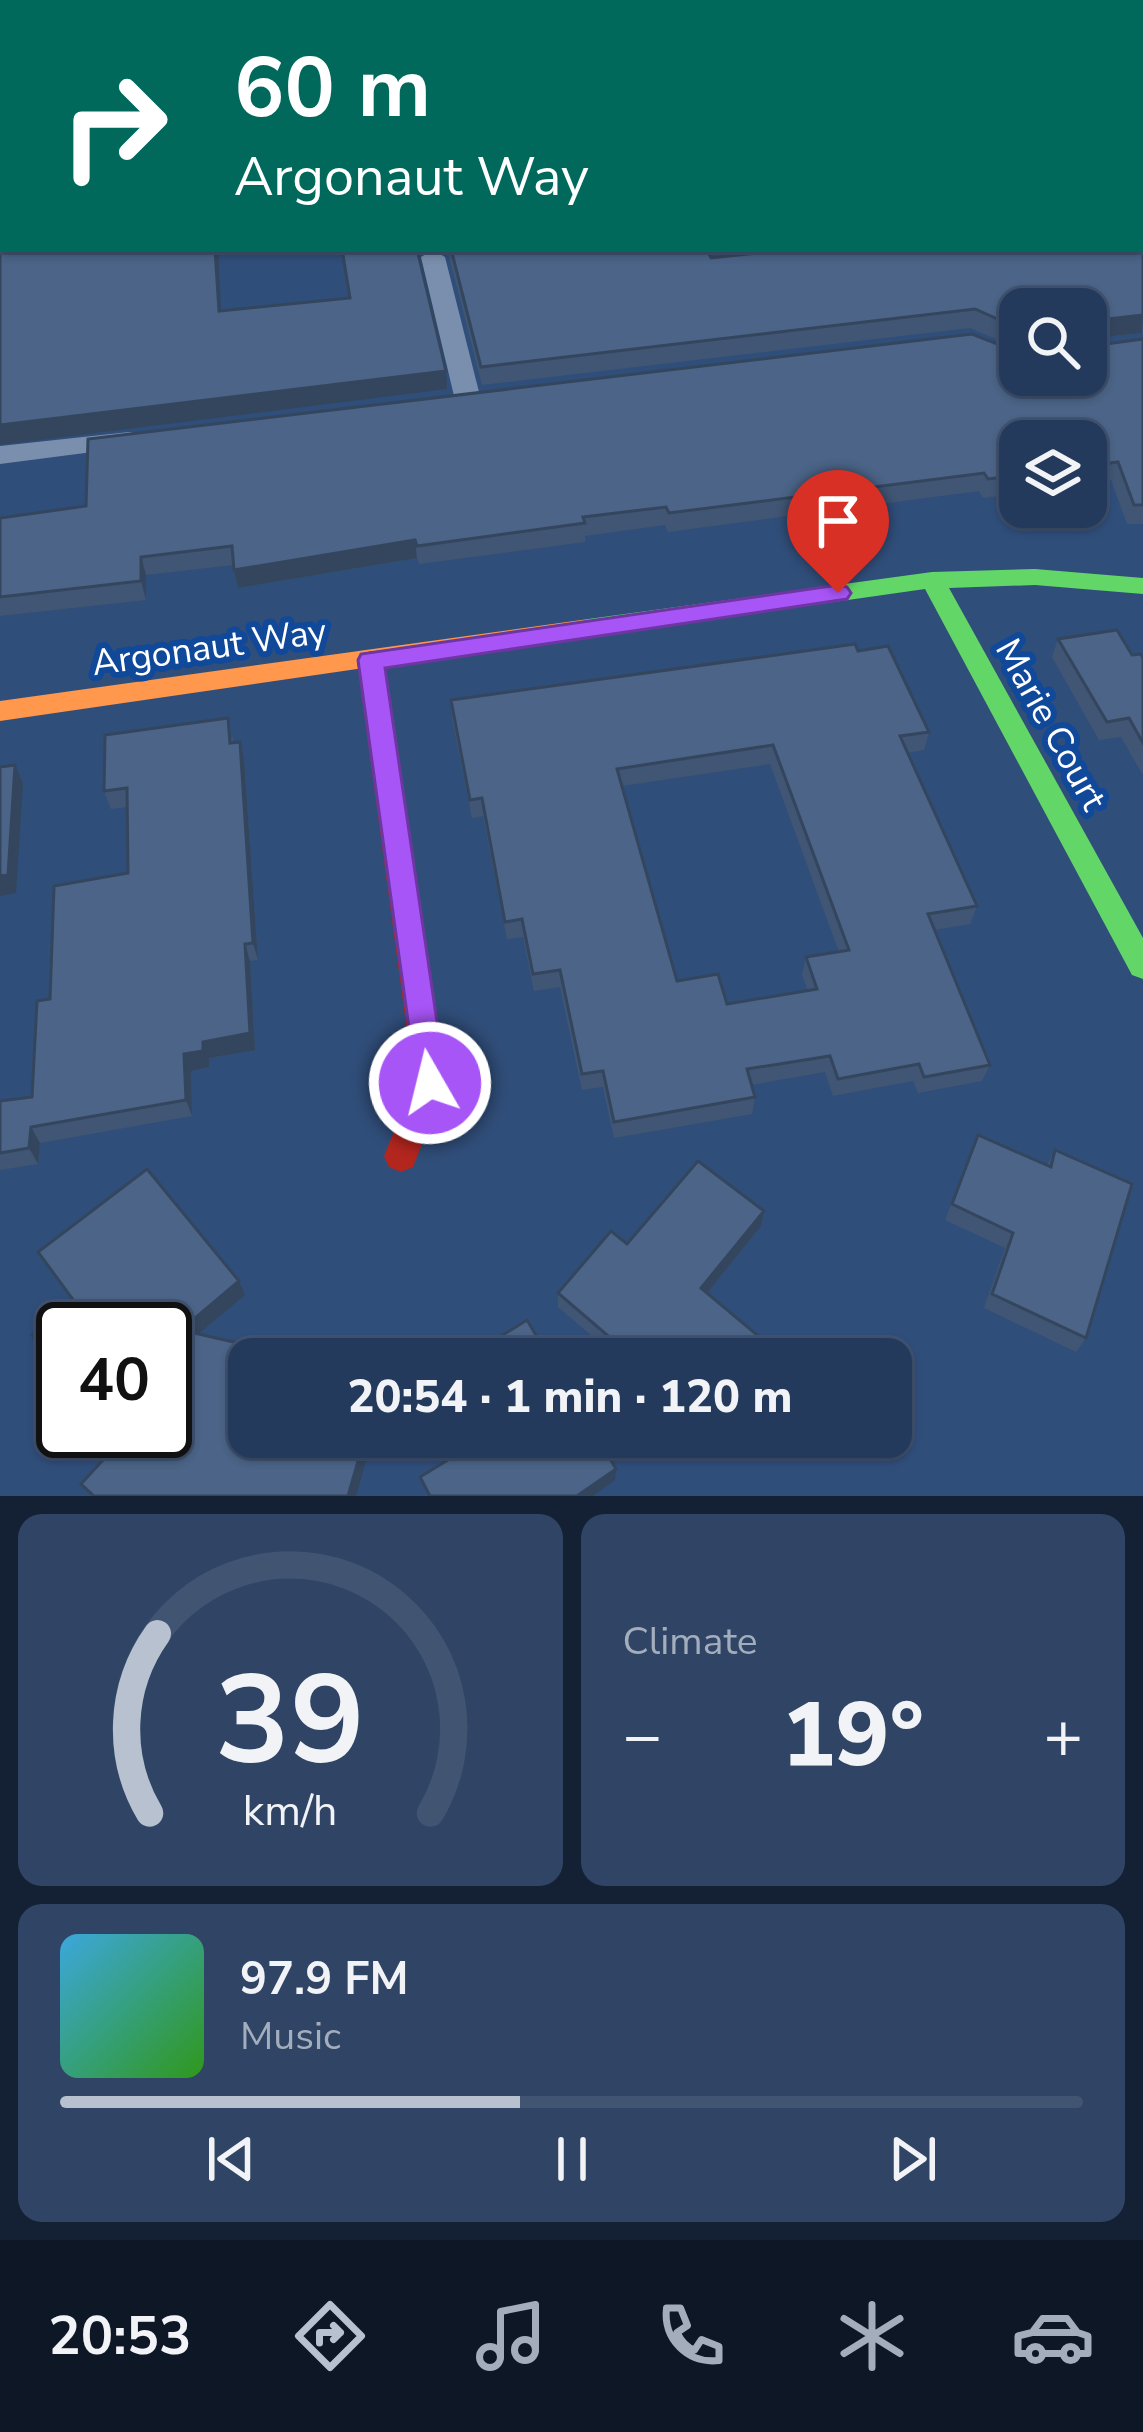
<!DOCTYPE html>
<meta charset="utf-8">
<style>
body{margin:0;font-family:"Nunito Sans",sans-serif;background:#304565;color:#f1f3f6;height:100vh;display:flex;flex-direction:column;font-size:45px;white-space:nowrap}
*{box-sizing:border-box;margin:0}
p{font-size:39px;color:#a3adbb}
.icon{flex:none;width:66px;height:66px;fill:none;stroke:currentColor;stroke-width:2;stroke-linecap:round;stroke-linejoin:round}
.map{position:relative;height:1496px;overflow:hidden}
.panel{display:flex;flex-direction:column;gap:18px;padding:18px;background:#142033;flex:1}
.panel>*{flex:none}
.hud{position:absolute;left:0px;top:0px;width:1143px;height:252px;box-shadow:0 3px 9px #0004,0 0 0 3px #415472;background:#00695c;color:#fff;overflow:hidden}
.fabs{position:absolute;left:999px;top:288px;display:grid;gap:24px}
.fabs a{display:grid;place-items:center;width:108px;height:108px;border-radius:24px;background:#243a5c;box-shadow:0 3px 9px #0004,0 0 0 3px #415472;font-size:60px}
.speed{position:absolute;left:36px;top:1302px;display:flex;gap:24px;font-size:60px;font-weight:700;text-align:center}
.speed>*{display:grid;place-content:center;width:156px;height:156px;border-radius:50%;background:#243a5c;box-shadow:0 3px 9px #0004,0 0 0 3px #415472;line-height:1}
.speed .limit{border:6px solid #111;border-radius:18px;background:#fff;color:#111}
.pin{position:absolute;display:grid;place-items:center;width:102px;height:102px;color:#fff;margin:-123px -51px;border-radius:50% 50% 50% 0;rotate:-45deg;box-shadow:0 0 12px #0007}
.pin .icon{rotate:45deg}
.me{position:absolute;width:132px;margin:-66px;rotate:352deg;stroke-linejoin:round;filter:drop-shadow(0 0 9px #0008)}
.turn{display:flex;align-items:center;gap:42px;height:252px;padding:0 36px;font-size:54px}
.turn .icon{width:156px;height:156px;stroke-width:2.5}
.turn b{display:block;font-size:84px;line-height:102px}
.big{font-size:90px;font-weight:800;line-height:1.1}
.panel .tile{flex:1;display:flex;flex-direction:column;justify-content:center;gap:18px;min-width:0;padding:0 42px;border-radius:24px;background:#304565}
.panel .dial{align-items:center;gap:0}
.dial svg{height:312px;overflow:visible;fill:none;stroke:#415472;stroke-width:7;stroke-linecap:round;text-anchor:middle}
.dial text{fill:#f1f3f6;stroke:none}
.song{display:flex;align-items:center;gap:36px}
.cover{width:144px;height:144px;border-radius:18px;background:linear-gradient(135deg,hsl(200 70% 55%),hsl(110 70% 35%))}
.played{height:12px;border-radius:6px;background:linear-gradient(90deg,#b7c1d0 45%,#415472 45%)}
.keys{display:flex;justify-content:space-around;direction:ltr}
.heat{display:flex;justify-content:space-between;align-items:center;font-size:66px;direction:ltr}
.panel .tiles{flex:1;display:grid;gap:18px;grid-template-columns:1fr 1fr}
.tile:last-child{grid-column:span 2}
.trip{position:absolute;left:228px;top:1338px;width:684px;height:120px;border-radius:24px;background:#243a5c;box-shadow:0 3px 9px #0004,0 0 0 3px #415472;font-weight:800;line-height:120px;text-align:center}
.tabs{display:flex;height:192px;justify-content:space-around;align-items:center;background:#0e1725;color:#a3adbb}
.tabs .icon{width:84px;height:84px}
.tabs .current{color:#b7c1d0}
.tabs b{font-size:54px;color:#f1f3f6}
.map>svg:first-child{display:block}
</style>
<div class="map">
<svg width="1143" height="1496" viewBox="0 0 1143 1496">
<rect width="100%" height="100%" fill="#304e7a"/>
<g fill="none" stroke-linecap="round" stroke-linejoin="round">
<g fill="#7a8fad" fill-rule="evenodd">
<path d="M379 0H397L398 3H380Z"/>
<path d="M751 0H769L771 3H753Z"/>
<path d="M1143 185V199L1140 200V186Z"/>
<path d="M433 250 445 257 481 400 477 406H459L455 400 421 257Z"/>
<path d="M129 432 139 434 143 440 139 446 0 464V446Z"/>
</g>
<g fill="#7a8fad" fill-rule="evenodd">
<path d="M989 0H1028L1030 3H991Z"/>
<path d="M1140 138 1143 139V167L1140 166Z"/>
</g>
<g fill="#63d668" fill-rule="evenodd">
<path d="M1057 0H1074L1076 3H1059Z"/>
<path d="M1035 569 1143 578V594L1035 585 949 588 1143 938V979L1132 975 925 589 581 638 568 629 581 620 932 572Z"/>
</g>
<g fill="#ff974d" fill-rule="evenodd">
<path d="M1140 72 1143 73V86L1140 85Z"/>
<path d="M581 620 590 623 594 629 590 635 0 721V701Z"/>
</g>
<path fill="#b3261e" fill-rule="evenodd" d="M370 651 383 660 446 1083 413 1167 401 1172 389 1167 384 1156 414 1083 357 660Z"/>
</g>
<g fill="#405674" fill-rule="evenodd">
<path d="M466 0H756V3H467Z"/>
<path d="M771 0H844L809 3H773Z"/>
<path d="M1143 234V333L1087 339 1092 346 1143 339V524H1127L1111 480 1086 484V441H1020V493L983 498 979 491 668 532 665 525 585 536V542L419 564 417 558 238 588 233 565 146 575V600L0 616V518L86 506 1020 353 1086 375 1020 309V349L970 328 482 385 449 256 436 249H707L711 258Z"/>
<path d="M1058 639 1143 658V775L1121 737 1099 740 1052 657Z"/>
<path d="M858 651 929 732 924 750 907 753 977 906 970 924 934 930 990 1065 982 1081 918 1093 913 1081 833 1096 825 1072 751 1085 755 1097 752 1114 614 1138 603 1087 582 1090 560 987 534 991 523 937 507 939 483 816 472 818 452 719 451 700ZM770 764 839 952 806 957 802 975 808 991 727 1004 677 981 622 786Z"/>
<path d="M233 737V743L244 760 258 960 250 961 255 1050 209 1058V1067L191 1071 192 1116 40 1143 38 1164 0 1170V1101L32 1097 50 999 128 873 127 807 111 809 104 791Z"/>
<path d="M978 1135 1047 1165 1055 1150 1086 1338 1076 1352 984 1308 1005 1248 945 1220Z"/>
<path d="M761 1226 707 1293 759 1352 753 1359H619L558 1307V1293L627 1244Z"/>
</g>
<g fill="#34465e">
<path d="M215 249H218L222 329 219 311Z"/>
<path d="M1143 315 1142 333 1086 339 1087 326 1091 321Z"/>
<path d="M446 371 447 389 0 445V425Z"/>
<path d="M415 540 417 558 238 588 234 570Z"/>
<path d="M141 557 146 575V600L141 581Z"/>
<path d="M240 742 244 760 258 960 253 943Z"/>
<path d="M15 765 23 783 16 893 0 896V876Z"/>
<path d="M245 944 250 961 255 1050 209 1058V1067L191 1071 192 1116 186 1100 184 1054 203 1042Z"/>
<path d="M31 1127 40 1143 38 1164 29 1148Z"/>
<path d="M764 1211 761 1226 699 1303 701 1288Z"/>
<path d="M239 1281 245 1295 188 1343 181 1330Z"/>
<path d="M762 1339 759 1352 753 1359H747Z"/>
<path d="M365 1437H373L356 1496H348Z"/>
<path d="M616 1469 615 1480 593 1496H577Z"/>
</g>
<g fill="#4b6487" stroke="#34465e" stroke-width="3" fill-rule="evenodd">
<path d="M0 0H162V3H3V249H215L219 311 350 298 342 249H417L446 371 0 425Z"/>
<path d="M269 0H373V3H270Z"/>
<path d="M471 0H652L616 3H472Z"/>
<path d="M1140 231 1143 234V315L1091 321 1087 326V342L1092 346 1143 339V505H1134L1118 462 1086 466V441H1020V475L988 479 984 473 669 513 666 507 583 517 585 523 417 546 415 540 234 570 232 546 141 557V581L0 597V518L86 506 88 439 972 334 1020 353V375H1086V309H1020V329L975 309 481 367 451 249H707L711 258 795 249H1140Z"/>
<path d="M1117 630 1132 655 1141 654 1143 658V743L1129 718 1107 722 1058 639Z"/>
<path d="M855 644 858 651 888 646 929 732 900 736 977 906 928 914 990 1065 924 1077 919 1064 838 1079 830 1056 747 1069 755 1097 614 1122 603 1071 582 1074 560 970 533 974 522 919 505 922 482 798 470 800 451 700ZM773 745 849 950 806 957 817 989 727 1004 718 974 677 981 617 769Z"/>
<path d="M228 718 230 743 240 742 253 943 245 944 250 1033 203 1042V1051L184 1054 186 1100 31 1127 29 1148 0 1153V1101L32 1097 37 1001 50 999 54 886 128 873 127 788 104 791 105 735Z"/>
<path d="M15 765 8 875 0 876V767Z"/>
<path d="M978 1135 1051 1167 1055 1150 1132 1184 1086 1338 992 1294 1013 1233 952 1204Z"/>
<path d="M698 1161 764 1211 701 1288 762 1339 747 1359H635L558 1293 611 1231 627 1244Z"/>
<path d="M147 1169 239 1281 181 1330 308 1359H249V1437H365L348 1496H94L81 1484 114 1448 101 1431H165V1329H63V1378L32 1335 74 1301 38 1252Z"/>
<path d="M527 1320 550 1359H464Z"/>
<path d="M470 1437H597L616 1469 577 1496H430L420 1477 474 1444Z"/>
</g>
<path fill="#a855f7" stroke="#6d37a1" stroke-width="3" d="M838 585 847 587 851 593 847 599 385 668 446 1083 441 1093 430 1097 418 1093 358 660 361 654Z"/>
<g text-anchor="middle" stroke-width="12" stroke-linejoin="round" paint-order="stroke">
<g font-size="36" fill="#fff" stroke="#10489a">
<text transform="translate(209 646) rotate(-8)" y="13">Argonaut Way</text>
<text transform="translate(1052 724) rotate(61)" y="13">Marie Court</text>
</g>
</g>
</svg>
<div class="fabs">
<a><svg class="icon" aria-label="search" viewBox="0 0 24 24"><circle cx="10" cy="10" r="6"/><path d="M15 15l6 6"/></svg></a>
<a><svg class="icon" aria-label="layers" viewBox="0 0 24 24"><path d="M12 4l9 5-9 5-9-5zM3 14l9 5 9-5"/></svg></a>
</div>
<div class="speed"><div class="limit">40</div></div>
<div class="pin" style="left:838px;top:593px;background:#d93025"><svg class="icon" aria-label="arrive" viewBox="0 0 24 24"><path d="M6 21V4h12l-3 4 3 4H6"/></svg></div>
<svg class="me" style="left:430px;top:1083px" viewBox="-20 -20 40 40"><circle r="17" fill="#a855f7" stroke="#fff" stroke-width="3"/><path d="M0-11L8 9 0 5-8 9z" fill="#fff"/></svg>
<div class="trip">20:54 · 1 min · 120 m</div>
<div class="hud">
<div class="turn"><svg class="icon" aria-label="right" viewBox="0 0 24 24"><path d="M7 20v-9h11M14 6l5 5-5 5"/></svg><div><b>60 m</b>Argonaut Way</div></div>
</div>
</div>
<section class="panel">
<div class="tiles">
<div class="tile dial"><svg viewBox="0 0 100 80">
<path d="M14 69A42 42 0 1 1 86 69"/>
<path d="M14 69A42 42 0 0 1 16 23" stroke="#b7c1d0"/>
<text x="50" y="56" font-size="32" font-weight="700">39</text>
<text x="50" y="72" font-size="11">km/h</text>
</svg></div>
<div class="tile"><p>Climate</p>
<div class="heat"><a>−</a><b class="big">19°</b><a>+</a></div>
</div>
<div class="tile">
<div class="song"><i class="cover"></i><div><b>97.9 FM</b><p>Music</p></div></div>
<div class="played"></div>
<div class="keys"><svg class="icon" aria-label="previous" viewBox="0 0 24 24"><path d="M18 5L8 12l10 7zM5 5v14"/></svg><svg class="icon" aria-label="pause" viewBox="0 0 24 24"><path d="M8 5v14M16 5v14"/></svg><svg class="icon" aria-label="next" viewBox="0 0 24 24"><path d="M6 5l10 7-10 7zM19 5v14"/></svg></div>
</div>
</div>
</section>
<nav class="tabs">
<b>20:53</b>
<svg class="icon current" aria-label="directions" viewBox="0 0 24 24"><path d="M12 3l9 9-9 9-9-9zM9 14v-3h6M13 9l2 2-2 2"/></svg>
<svg class="icon" aria-label="music" viewBox="0 0 24 24"><path d="M9 18V5l10-2v13"/><circle cx="6" cy="18" r="3"/><circle cx="16" cy="16" r="3"/></svg>
<svg class="icon" aria-label="phone" viewBox="0 0 24 24"><path d="M5 4h4l2 5-3 2q2 4 5 5l2-3 5 2v4C11 20 4 13 5 4z"/></svg>
<svg class="icon" aria-label="climate" viewBox="0 0 24 24"><path d="M12 3v18M4 7l16 10M4 17L20 7"/></svg>
<svg class="icon" aria-label="car" viewBox="0 0 24 24"><path d="M5 17H2v-5l4-1 3-4h7l3 4 3 1v5h-3M9 17h6M6 11h13"/><circle cx="7" cy="17" r="2"/><circle cx="17" cy="17" r="2"/></svg>
</nav>
